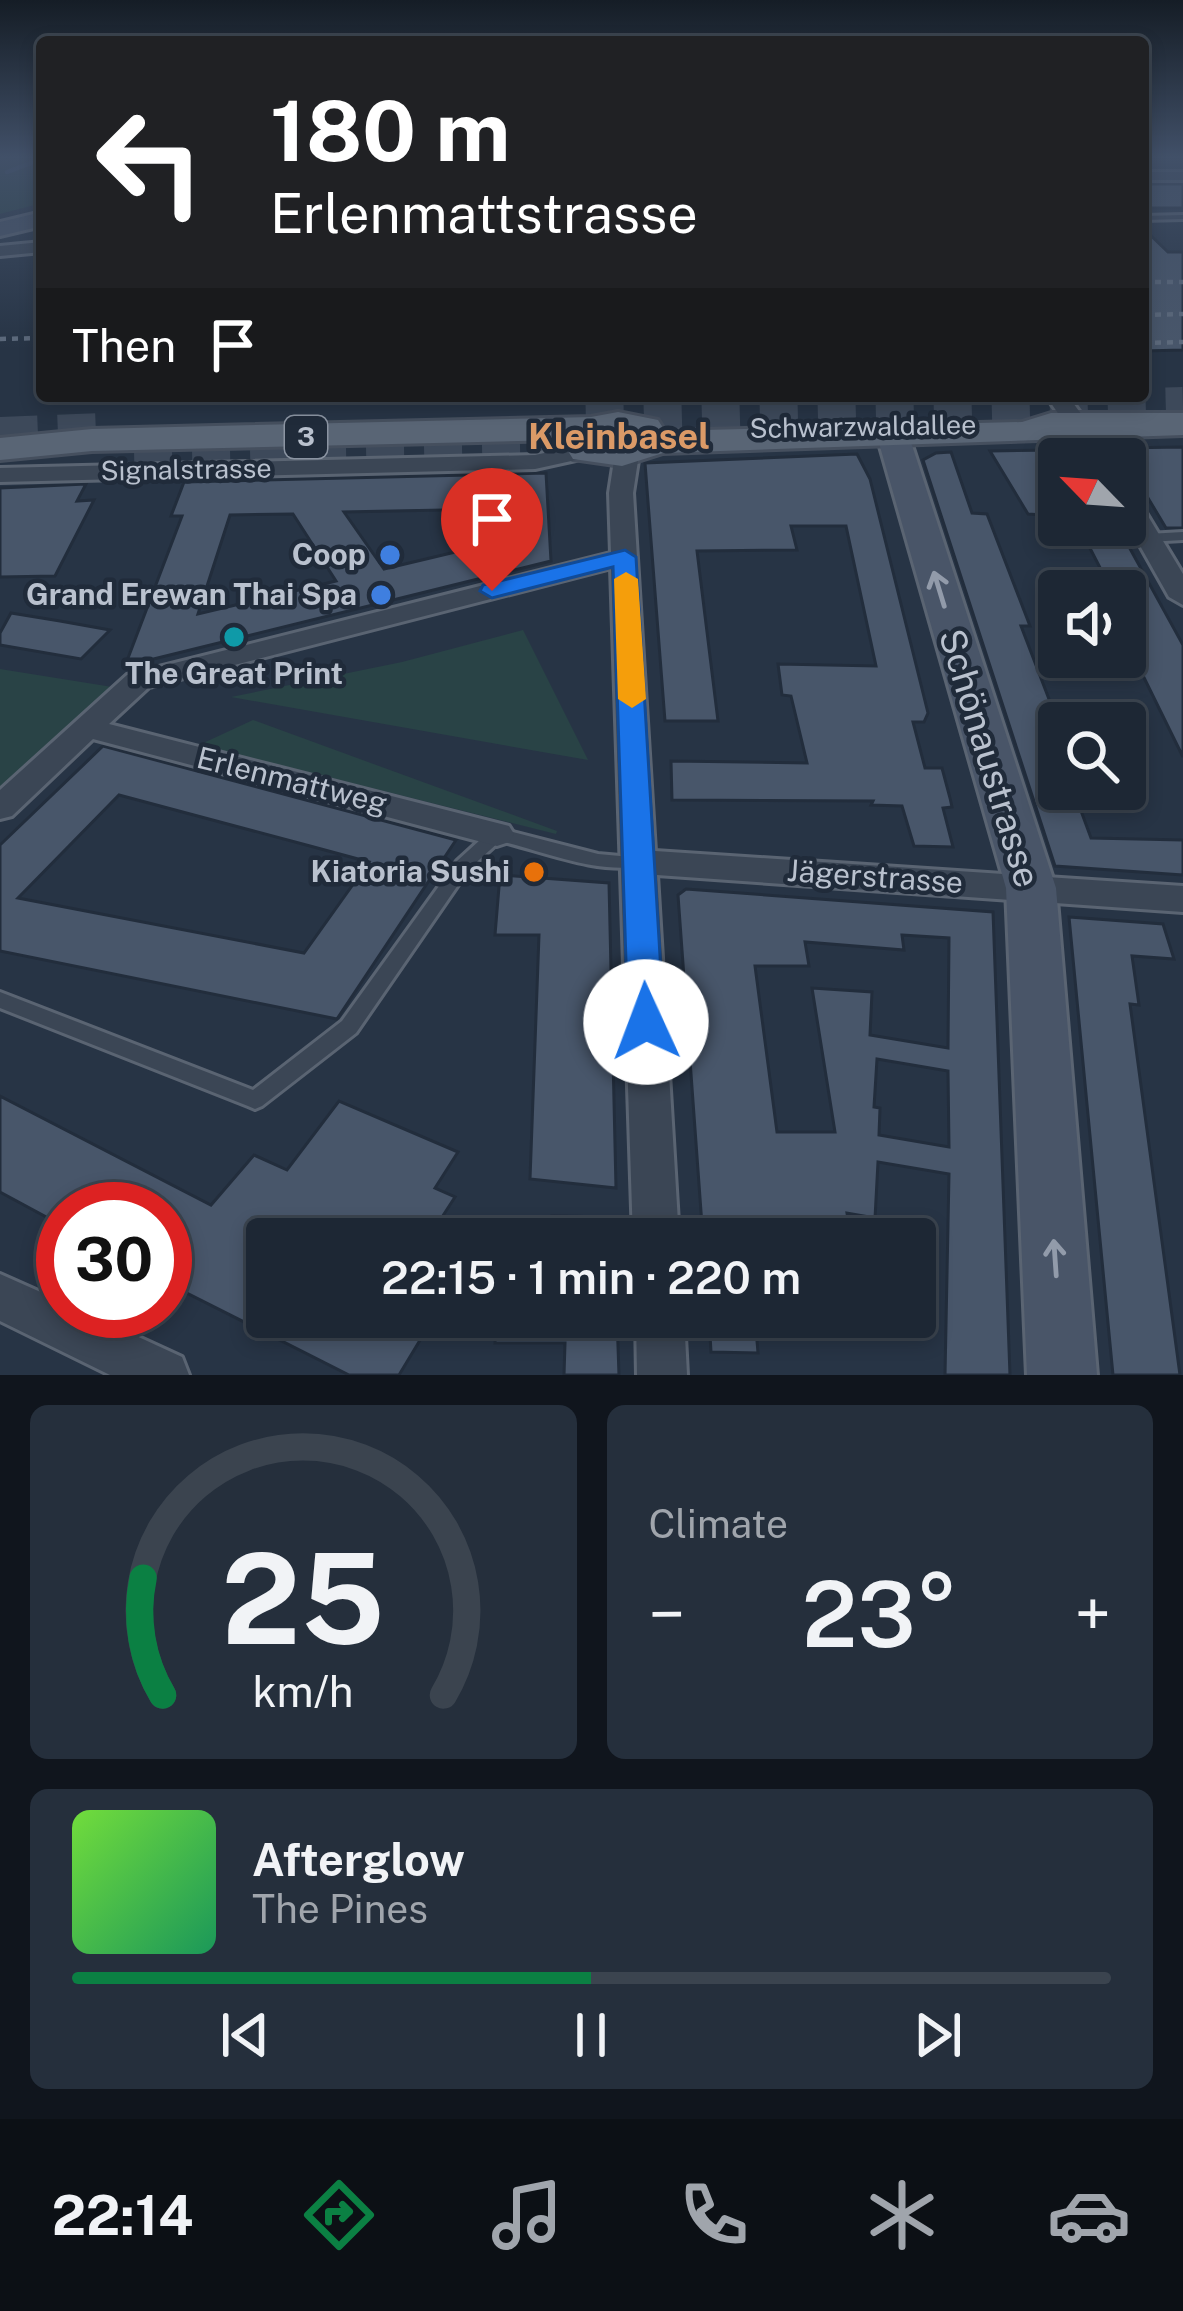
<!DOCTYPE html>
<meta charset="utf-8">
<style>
body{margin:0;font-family:"Public Sans",sans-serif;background:#252f3c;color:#f1f3f6;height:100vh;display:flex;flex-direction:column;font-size:45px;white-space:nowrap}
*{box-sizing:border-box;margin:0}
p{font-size:39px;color:#a0a5ac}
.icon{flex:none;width:66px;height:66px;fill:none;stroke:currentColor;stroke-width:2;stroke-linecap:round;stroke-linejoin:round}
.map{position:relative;height:1375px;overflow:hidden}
.side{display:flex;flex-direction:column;gap:30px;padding:30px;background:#10151d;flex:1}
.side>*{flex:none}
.banner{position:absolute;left:36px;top:36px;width:1113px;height:366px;border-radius:12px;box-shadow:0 6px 18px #0003,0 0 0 3px #3b444f;background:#202124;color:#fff;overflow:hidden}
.needle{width:78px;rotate:295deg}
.controls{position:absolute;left:1038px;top:438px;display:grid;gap:24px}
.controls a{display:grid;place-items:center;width:108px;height:108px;border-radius:12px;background:#1d2734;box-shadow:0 6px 18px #0003,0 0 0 3px #3b444f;font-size:60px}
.speed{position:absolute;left:36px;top:1182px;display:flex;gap:24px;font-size:60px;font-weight:700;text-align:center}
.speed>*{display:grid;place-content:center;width:156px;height:156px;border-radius:50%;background:#1d2734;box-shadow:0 6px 18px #0003,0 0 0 3px #3b444f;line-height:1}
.speed .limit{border:18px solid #d22;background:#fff;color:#111}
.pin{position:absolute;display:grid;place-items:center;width:102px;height:102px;color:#fff;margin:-123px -51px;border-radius:50% 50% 50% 0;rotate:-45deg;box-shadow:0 0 12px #0007}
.pin .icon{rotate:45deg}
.me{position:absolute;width:132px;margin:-66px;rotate:358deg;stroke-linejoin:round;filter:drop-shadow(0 0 9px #0008)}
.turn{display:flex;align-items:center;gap:42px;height:252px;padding:0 36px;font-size:54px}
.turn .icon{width:156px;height:156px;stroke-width:2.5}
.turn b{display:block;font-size:84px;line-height:102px}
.then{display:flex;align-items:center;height:114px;padding:0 36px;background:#0003;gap:24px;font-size:45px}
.big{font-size:90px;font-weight:600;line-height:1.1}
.side .card{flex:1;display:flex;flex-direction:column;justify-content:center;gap:18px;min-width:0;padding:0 42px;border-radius:18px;background:#252f3c}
.side .dial{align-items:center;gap:0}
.dial svg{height:312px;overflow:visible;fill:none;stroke:#3b444f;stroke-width:7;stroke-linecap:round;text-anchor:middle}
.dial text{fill:#f1f3f6;stroke:none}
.song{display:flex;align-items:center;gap:36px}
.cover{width:144px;height:144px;border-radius:18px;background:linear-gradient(135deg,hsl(100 70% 55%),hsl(150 70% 35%))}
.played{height:12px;border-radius:6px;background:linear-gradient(90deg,#0b8043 50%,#3b444f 50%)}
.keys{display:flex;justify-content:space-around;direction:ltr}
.heat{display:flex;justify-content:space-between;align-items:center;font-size:66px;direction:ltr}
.side .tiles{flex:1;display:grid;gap:30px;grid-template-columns:1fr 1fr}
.card:last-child{grid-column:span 2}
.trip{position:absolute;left:246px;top:1218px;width:690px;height:120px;border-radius:12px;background:#1d2734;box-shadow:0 6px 18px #0003,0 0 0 3px #3b444f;font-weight:600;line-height:120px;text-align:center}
.tab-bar{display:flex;height:192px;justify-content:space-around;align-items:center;background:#0c1015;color:#a0a5ac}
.tab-bar .icon{width:84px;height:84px}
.tab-bar .active{color:#0b8043}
.tab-bar b{font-size:54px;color:#f1f3f6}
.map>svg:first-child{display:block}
</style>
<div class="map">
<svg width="1183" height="1375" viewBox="0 0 1183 1375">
<rect width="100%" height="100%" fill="#273445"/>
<g fill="#294346">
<path d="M0 157H42V203L0 214Z"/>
<path d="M523 630 588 760 231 697 402 662Z"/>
<path d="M0 669 125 689 0 802Z"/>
<path d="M253 720 557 831 556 834 199 745Z"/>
</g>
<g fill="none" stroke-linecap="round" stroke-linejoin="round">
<path stroke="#3a4f6d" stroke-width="4.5" d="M7 172 42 159"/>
</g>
<g fill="#48566a" stroke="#222d3c" stroke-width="3" fill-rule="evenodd">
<rect x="1143" y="184" width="40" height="24"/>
<path d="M1143 228 1168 252H1183V350L1143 351Z"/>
<path d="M1183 447V528H1166L1118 448Z"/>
<path d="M1059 450V516L1028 514 990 451Z"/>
<path d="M951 452 972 513 987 514 1030 626H1021L1052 707H1047L1050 714H1045L1059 751V789H1073L1091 838 1183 840V875L1055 866 923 460 936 453Z"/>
<path d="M857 454 870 479 928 713 924 722H913L925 768H942L950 798 952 807 943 808 953 847 914 846 902 806 871 805 873 801 672 800 671 761 807 763 791 696 782 695 778 664 876 666 846 526H791L797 550 697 551 718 721H665L645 463Z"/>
<path d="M546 473 551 561 125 666 182 516H171L184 482ZM493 509V543L384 569 344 512ZM293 514 336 581 198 614 230 515Z"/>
<path d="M86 484 77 501 94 500 55 576 0 577V488Z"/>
<path d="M1078 525H1117L1183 645V757L1125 639V591H1112Z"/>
<path d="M11 613 60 621 110 630 81 659 0 645V633Z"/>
<path d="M103 746 456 840 337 1019 0 951V845ZM119 795 310 846 369 862 304 953 18 898Z"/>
<path d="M500 875 609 883 616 1188 530 1179 539 935H495Z"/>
<path d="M686 889 993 912 1010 1375H945L949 1174 878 1162 875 1218 847 1213 850 1232 747 1233 748 1239H703L678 895ZM902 935 949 938 948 1048 870 1035 872 992 812 988 835 1132H777L755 966H809L805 942 904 950ZM877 1059 948 1071 949 1147 879 1135 880 1108 874 1107Z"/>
<path d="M1069 917 1163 924 1174 959 1132 956 1139 1005 1130 1004 1180 1375H1113Z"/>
<path d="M0 1096 211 1205 254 1155 287 1170 339 1101 458 1152 435 1188 455 1197 435 1228H417L439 1239H267V1317H434L399 1375H349L165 1282V1209H63V1226L0 1192Z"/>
<path d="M552 1216 615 1217V1239H551Z"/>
<path d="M496 1317H617L619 1375H564L565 1343H495Z"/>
<path d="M709 1317H755L758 1353 711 1352Z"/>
</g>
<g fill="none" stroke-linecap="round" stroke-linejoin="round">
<g stroke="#3d495a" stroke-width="38" stroke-dasharray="38 20" stroke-linecap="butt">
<path d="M586 422 1183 406"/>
<path d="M0 436 101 432"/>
<path d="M134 449 628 440"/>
</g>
<defs>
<g id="lane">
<path d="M1183 215V219L1143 220V216Z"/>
<path d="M1183 532V540L1148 542 1142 538 1148 534Z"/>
<path d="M497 828 598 854 642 858 645 862 642 866C596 874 545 852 500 841L469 869 356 1033 262 1106 255 1109 248 1106 0 1008V992L253 1090 342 1021 457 861 491 830Z"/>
</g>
<g id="street">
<rect x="1143" y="172" width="40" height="8"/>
<path d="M42 242V252L0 256V246Z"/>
<path d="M1046 396H1068L1114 459H1090Z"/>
<path d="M586 444 598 451 594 456 535 469 0 482V468L535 455Z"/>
<path d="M627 447 639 454 633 493 655 851 1183 886V912L657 875 679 1239H633L611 568 149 687 109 724 509 826 514 834 509 842 497 846 93 739 12 816 0 819V790L127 675 611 553 609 493 615 454Z"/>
<path d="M1125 491 1134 493 1183 574V605L1169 597 1125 519Z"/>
<path d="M0 1274 63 1302V1311H82L182 1357 189 1375H110L0 1321Z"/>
<path d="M636 1317H684L687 1375H637Z"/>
</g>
<g id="secondary">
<path d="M42 212V226L0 236V222Z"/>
<path d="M893 427 909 436 1056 888 1097 1375H1027L1006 888 877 436Z"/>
</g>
<path id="primary" d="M618 412 658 420 665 431 1022 422 1051 413H1183V435L663 453 622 466 573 459 561 440 92 451 0 460V438L92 429 591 417ZM618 433 632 436 619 444 599 441Z"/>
</defs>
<use href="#lane" stroke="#5a6472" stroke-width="6"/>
<use href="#street" stroke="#5a6472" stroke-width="6"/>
<use href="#secondary" stroke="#5a6472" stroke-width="6"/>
<use href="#primary" stroke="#454f5e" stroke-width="6"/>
<use href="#lane" fill="#3b4655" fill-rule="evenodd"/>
<use href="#street" fill="#3b4655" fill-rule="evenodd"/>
<use href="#secondary" fill="#495568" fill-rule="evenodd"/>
<use href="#primary" fill="#596575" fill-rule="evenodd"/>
<g stroke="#5d6a7c" stroke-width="4.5" stroke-dasharray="6 6" stroke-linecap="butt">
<path d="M1143 282H1183"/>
<path d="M1143 315 1183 314"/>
<path d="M0 339 42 338"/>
<path d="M1143 343 1183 342"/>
</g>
</g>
<defs><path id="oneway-shaft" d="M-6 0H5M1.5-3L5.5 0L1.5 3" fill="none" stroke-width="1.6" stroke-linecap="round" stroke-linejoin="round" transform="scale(3)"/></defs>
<g stroke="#929baa">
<use href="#oneway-shaft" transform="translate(939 589) rotate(-107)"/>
<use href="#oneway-shaft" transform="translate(1055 1258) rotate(-94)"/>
</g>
<linearGradient id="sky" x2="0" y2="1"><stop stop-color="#151d26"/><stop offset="0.45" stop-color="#415068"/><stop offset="1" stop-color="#415068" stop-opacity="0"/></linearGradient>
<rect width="1183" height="349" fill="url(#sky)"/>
<path fill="#1a73e8" stroke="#114b97" stroke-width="3" d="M625 550 636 557 664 1022 659 1032 646 1036 633 1032 628 1022 613 567 492 598 480 591 483 585Z"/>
<path fill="#f59e0b" d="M626 572 638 579 646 699 632 708 618 699 614 579Z"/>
<g fill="#3f7fe0" stroke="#202b3a" stroke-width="4.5">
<circle cx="390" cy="555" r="12"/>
<circle cx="381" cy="595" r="12"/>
</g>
<circle fill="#0f9aa8" stroke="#202b3a" stroke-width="4.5" cx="234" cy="637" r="12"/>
<circle fill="#e8710a" stroke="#202b3a" stroke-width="4.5" cx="534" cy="872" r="12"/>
<g text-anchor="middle" stroke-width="9" stroke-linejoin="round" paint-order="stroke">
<g font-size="27" fill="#b9c1ce" stroke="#202b3a">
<text transform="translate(863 427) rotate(-1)" y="9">Schwarzwaldallee</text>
<text transform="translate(186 470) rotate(-1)" y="9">Signalstrasse</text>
</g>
<rect fill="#202b3a" stroke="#8b94a2" stroke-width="3" x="285" y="416" width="42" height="42" rx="9"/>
<g font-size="27" font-weight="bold" fill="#b9c1ce">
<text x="306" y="446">3</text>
</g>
<g font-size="30" font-weight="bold" fill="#b9c1ce" stroke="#202b3a" text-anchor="end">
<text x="366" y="565">Coop</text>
<text x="357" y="605">Grand Erewan Thai Spa</text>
<text x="234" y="684" text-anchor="middle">The Great Print</text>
<text x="510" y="882">Kiatoria Sushi</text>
</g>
<g font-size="30" fill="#b9c1ce" stroke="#202b3a">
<text transform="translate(292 781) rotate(14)" y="10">Erlenmattweg</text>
<text transform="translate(875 877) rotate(4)" y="10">Jägerstrasse</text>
</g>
<g font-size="36" font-weight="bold" fill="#db9a67" stroke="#202b3a">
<text x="619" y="449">Kleinbasel</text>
</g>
<g font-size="36" fill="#b9c1ce" stroke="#202b3a">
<text transform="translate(990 758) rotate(73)" y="13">Schönaustrasse</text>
</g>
</g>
</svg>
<div class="controls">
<a><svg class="needle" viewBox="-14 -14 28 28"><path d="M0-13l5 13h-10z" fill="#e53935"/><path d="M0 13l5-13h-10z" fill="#a0a5ac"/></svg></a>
<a><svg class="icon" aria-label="sound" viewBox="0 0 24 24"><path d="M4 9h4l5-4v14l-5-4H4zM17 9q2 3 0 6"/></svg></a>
<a><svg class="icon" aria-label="search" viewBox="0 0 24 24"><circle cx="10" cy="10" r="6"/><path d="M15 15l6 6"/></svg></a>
</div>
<div class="speed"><div class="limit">30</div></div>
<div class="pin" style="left:492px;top:591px;background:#d93025"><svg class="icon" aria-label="arrive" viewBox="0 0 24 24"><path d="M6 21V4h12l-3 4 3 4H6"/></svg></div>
<svg class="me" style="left:646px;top:1022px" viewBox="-20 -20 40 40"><circle r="19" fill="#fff"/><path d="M0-13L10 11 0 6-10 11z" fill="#1a73e8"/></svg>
<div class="trip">22:15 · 1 min · 220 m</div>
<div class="banner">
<div class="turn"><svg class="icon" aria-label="left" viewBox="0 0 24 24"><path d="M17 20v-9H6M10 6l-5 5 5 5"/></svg><div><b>180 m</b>Erlenmattstrasse</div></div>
<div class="then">Then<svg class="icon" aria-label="arrive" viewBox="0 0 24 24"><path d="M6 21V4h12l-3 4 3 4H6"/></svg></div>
</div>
</div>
<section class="side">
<div class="tiles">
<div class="card dial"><svg viewBox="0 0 100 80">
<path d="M14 69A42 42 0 1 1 86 69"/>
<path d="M14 69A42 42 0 0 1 9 39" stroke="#0b8043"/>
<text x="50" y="56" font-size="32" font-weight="700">25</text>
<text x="50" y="72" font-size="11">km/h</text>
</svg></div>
<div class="card"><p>Climate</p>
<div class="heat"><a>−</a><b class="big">23°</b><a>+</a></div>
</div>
<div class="card">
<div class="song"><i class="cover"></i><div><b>Afterglow</b><p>The Pines</p></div></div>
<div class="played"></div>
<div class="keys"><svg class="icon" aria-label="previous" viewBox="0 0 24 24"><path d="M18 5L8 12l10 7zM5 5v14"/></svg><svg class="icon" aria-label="pause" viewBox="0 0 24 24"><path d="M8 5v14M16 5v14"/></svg><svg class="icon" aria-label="next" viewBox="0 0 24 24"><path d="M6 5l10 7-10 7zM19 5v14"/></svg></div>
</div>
</div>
</section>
<nav class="tab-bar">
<b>22:14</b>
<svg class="icon active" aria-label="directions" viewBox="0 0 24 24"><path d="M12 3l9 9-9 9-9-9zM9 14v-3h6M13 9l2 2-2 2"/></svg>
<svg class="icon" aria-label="music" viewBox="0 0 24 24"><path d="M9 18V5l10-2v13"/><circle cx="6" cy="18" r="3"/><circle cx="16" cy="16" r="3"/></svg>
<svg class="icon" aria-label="phone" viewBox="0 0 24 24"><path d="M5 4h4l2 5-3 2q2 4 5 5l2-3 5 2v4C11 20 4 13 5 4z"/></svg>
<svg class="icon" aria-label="climate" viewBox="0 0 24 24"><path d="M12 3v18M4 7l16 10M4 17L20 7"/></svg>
<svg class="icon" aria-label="car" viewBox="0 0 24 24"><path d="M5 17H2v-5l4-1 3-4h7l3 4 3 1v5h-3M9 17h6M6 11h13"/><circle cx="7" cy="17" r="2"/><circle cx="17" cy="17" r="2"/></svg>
</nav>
